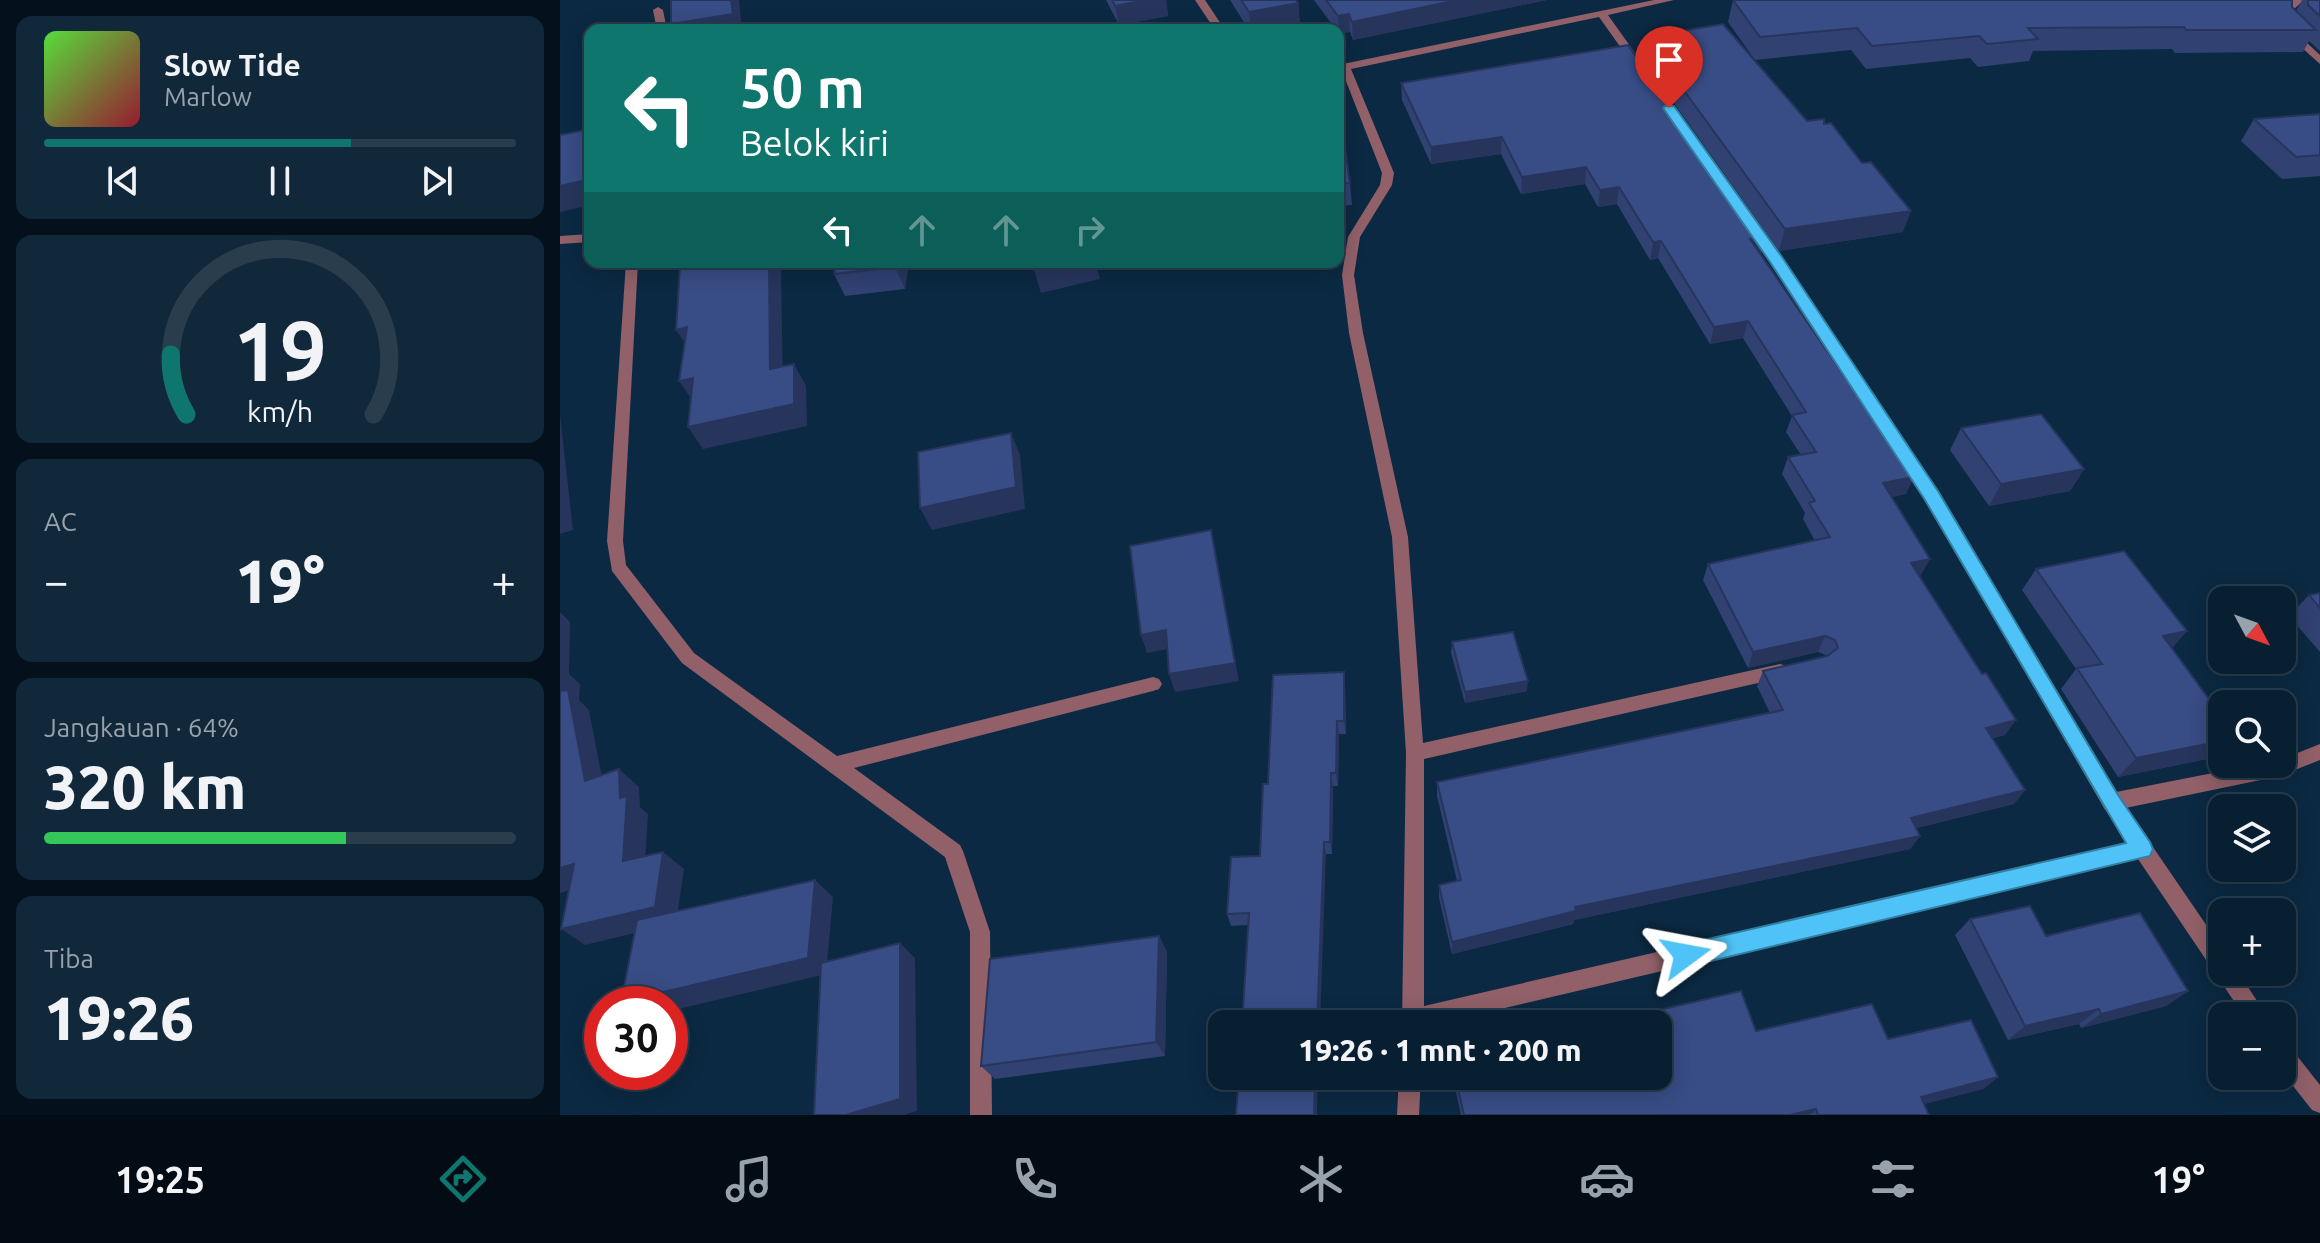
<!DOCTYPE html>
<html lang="id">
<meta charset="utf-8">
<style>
body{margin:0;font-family:Ubuntu,sans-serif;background:#11273a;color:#f1f3f6;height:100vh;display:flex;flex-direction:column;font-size:30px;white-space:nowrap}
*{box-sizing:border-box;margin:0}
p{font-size:26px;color:#98a2ac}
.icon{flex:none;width:44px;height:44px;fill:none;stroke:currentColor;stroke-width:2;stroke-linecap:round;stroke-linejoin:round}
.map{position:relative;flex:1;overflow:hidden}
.panel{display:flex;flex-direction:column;gap:16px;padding:16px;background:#04111c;width:560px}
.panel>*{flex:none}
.top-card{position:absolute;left:24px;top:24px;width:760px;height:244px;border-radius:16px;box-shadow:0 4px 20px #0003,0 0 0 2px #293d4d;background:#0f766e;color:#fff;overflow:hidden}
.needle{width:52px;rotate:131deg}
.tools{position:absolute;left:1648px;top:586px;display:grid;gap:16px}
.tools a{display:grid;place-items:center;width:88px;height:88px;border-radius:16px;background:#081f32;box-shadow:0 4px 20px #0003,0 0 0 2px #293d4d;font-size:40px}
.speed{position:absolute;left:24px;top:986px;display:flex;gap:16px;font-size:40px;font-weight:700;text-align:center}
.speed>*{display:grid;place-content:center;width:104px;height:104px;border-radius:50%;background:#081f32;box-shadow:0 4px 20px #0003,0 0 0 2px #293d4d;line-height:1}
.speed .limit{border:12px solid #d22;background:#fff;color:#111}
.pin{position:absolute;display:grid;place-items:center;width:68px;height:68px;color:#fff;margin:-82px -34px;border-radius:50% 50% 50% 0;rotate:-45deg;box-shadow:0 0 8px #0007}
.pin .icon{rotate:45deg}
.me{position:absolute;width:88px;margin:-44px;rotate:77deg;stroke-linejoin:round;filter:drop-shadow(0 0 6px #0008)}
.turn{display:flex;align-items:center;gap:28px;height:168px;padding:0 24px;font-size:36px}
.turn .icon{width:104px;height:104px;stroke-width:2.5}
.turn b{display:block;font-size:56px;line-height:68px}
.lanes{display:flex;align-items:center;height:76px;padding:0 24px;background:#0003;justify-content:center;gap:40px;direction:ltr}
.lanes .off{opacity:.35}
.big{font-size:60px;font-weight:800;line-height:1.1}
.panel .tile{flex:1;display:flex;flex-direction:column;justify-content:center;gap:12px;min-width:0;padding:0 28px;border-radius:16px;background:#11273a}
.panel .dial{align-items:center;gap:0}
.dial svg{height:208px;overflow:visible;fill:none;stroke:#293d4d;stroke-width:7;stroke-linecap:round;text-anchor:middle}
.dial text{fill:#f1f3f6;stroke:none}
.song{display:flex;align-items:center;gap:24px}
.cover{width:96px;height:96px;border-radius:12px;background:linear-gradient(135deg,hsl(110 70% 55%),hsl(350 70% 35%))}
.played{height:8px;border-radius:4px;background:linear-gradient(90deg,#0f766e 65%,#293d4d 65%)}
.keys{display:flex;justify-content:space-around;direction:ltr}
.heat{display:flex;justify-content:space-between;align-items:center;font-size:44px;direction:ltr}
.charge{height:12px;border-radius:6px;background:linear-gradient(90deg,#34c759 64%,#293d4d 0)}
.trip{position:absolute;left:648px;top:1010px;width:464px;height:80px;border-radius:16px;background:#081f32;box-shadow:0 4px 20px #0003,0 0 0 2px #293d4d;font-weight:800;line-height:80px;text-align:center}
.menu{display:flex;height:128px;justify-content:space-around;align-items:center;background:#030c14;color:#98a2ac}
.menu .icon{width:56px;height:56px}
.menu .current{color:#0f766e}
.menu b{font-size:36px;color:#f1f3f6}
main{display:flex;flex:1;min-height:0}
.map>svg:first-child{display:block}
</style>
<main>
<section class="panel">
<div class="tile">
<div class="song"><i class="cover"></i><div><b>Slow Tide</b><p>Marlow</p></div></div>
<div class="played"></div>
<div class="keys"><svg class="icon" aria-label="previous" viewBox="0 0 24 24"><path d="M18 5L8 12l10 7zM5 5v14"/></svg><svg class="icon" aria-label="pause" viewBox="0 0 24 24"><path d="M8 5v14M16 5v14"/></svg><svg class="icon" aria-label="next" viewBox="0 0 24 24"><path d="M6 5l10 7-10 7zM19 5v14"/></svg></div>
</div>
<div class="tile dial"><svg viewBox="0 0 100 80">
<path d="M14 69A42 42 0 1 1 86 69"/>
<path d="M14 69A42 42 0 0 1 8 46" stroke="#0f766e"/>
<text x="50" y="56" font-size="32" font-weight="700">19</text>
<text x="50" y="72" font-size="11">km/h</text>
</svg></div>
<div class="tile"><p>AC</p>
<div class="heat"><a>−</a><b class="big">19°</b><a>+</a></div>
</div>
<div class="tile"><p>Jangkauan · 64%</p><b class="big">320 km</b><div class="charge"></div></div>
<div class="tile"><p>Tiba</p><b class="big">19:26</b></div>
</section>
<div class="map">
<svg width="1760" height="1115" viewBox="0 0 1760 1115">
<rect width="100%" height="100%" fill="#0b2942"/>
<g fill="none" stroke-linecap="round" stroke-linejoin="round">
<g fill="#916068" fill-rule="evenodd">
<path d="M778 96 783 99 786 116 782 123 778 124Z"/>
<path d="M1760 744V760L1720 776 1551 811 1544 808 1542 802 1544 796 1551 793 1699 764H1722V759Z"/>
</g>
<g fill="#916068" fill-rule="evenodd">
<path d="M635 0H645L665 30H655Z"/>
<path d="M1094 0H1114L1048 15 1080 60 1075 63 1071 62 1039 17 791 69 834 173 832 185 800 237 794 275 803 333 848 537 863 743 1220 664 1226 666 1229 671 1226 676 1220 678 864 759V1006L1568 843 1544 808 1366 499 1187 226 1193 222 1199 226 1376 491 1558 796 1662 948V972H1678L1707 1016H1684L1578 859 877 1024H842L846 753 832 537 789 333 782 275 788 237 820 185 822 173 782 71H778V65Z"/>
<path d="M1733 0H1744L1733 10 1732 29 1760 55V64L1722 30 1723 9Z"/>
<path d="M98 7 103 10 107 30H97L93 10Z"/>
<path d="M30 234V242L0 244V236Z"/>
<path d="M66 262H78L63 541 66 565 134 653 277 756 593 677 599 679 602 684 599 689 593 691 294 768 400 845 403 851 430 932 432 1115H410V932L385 857 122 663 52 571 47 541Z"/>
<path d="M1722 1044 1730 1047 1760 1085V1113L1752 1110 1722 1072Z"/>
<path d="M839 1076H861L859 1115H837Z"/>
</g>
</g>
<g fill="#304172">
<path d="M546 0H606L608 16 559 25Z"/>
<path d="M670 0H736L738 3 740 24 709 30H689Z"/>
<path d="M754 0H987L793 40 790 32 780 34 778 30H776Z"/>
<path d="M1173 0 1732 7 1736 11 1742 0H1760V51L1749 41 1743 52 1615 53 1612 49 1473 51 1469 61 1418 67 1410 58 1306 69 1291 50 1195 60 1168 22Z"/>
<path d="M1085 37 1247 121 1264 124 1343 232 1219 251 1082 58Z"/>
<path d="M841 83 1206 236 1200 254 1346 494 1332 497 1361 575 1359 576 1445 735 1433 738 1465 790 1454 804 1356 828 1360 836 1350 849 1014 920 1013 924 892 954 879 898V885L897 881 877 796V782L1210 713 1197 686 1203 671 1268 656 1258 652 1188 668 1143 580 1148 564 1255 541 1243 519 1245 513 1222 474 1228 457 1241 455 1226 432 1232 416 1183 338 1150 344 1098 258 1090 260 1057 204 1038 207 1025 184 961 194 941 154 871 164 842 100Z"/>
<path d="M1760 114V176L1722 179 1681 141 1694 119Z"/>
<path d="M778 128 790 183 792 205 778 206Z"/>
<path d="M276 262H349L345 289 285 296 274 274Z"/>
<path d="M1401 428 1524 469 1510 491 1429 506 1390 450Z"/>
<path d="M1476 569 1612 648 1662 717V753L1657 757 1558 777 1501 689 1516 669 1462 590Z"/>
<path d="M1760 593V652L1729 616 1749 595Z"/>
<path d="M892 642 967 691 905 703 891 653Z"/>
<path d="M785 686 786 734H779L778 786H773L772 854H766L689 925 671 926 667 914 700 856 708 784Z"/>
<path d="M1410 919 1486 936 1628 991 1606 1006 1521 1028 1519 1024 1448 1040 1395 935Z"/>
<path d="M599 936 607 952 605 1056 435 1079 421 1066Z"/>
<path d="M1095 1011 1196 1031 1328 1039 1438 1077 1423 1089 1364 1104 1369 1115H901L894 1084V1076H1098V1024L1090 1023Z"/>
</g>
<g fill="#27355d">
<path d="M171 0H179L182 30H114L111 24Z"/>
<path d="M585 0H606L608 16 559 25 555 6Z"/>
<path d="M898 0H987L793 40 792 22Z"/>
<path d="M738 3 740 24 709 30H691L689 12Z"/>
<path d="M789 14 790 32 780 34 778 16Z"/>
<path d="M942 137 941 154 871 164V147Z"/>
<path d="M1026 167 1025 184 961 194 962 177Z"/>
<path d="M30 179V205L0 212V186Z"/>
<path d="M1059 187 1057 204 1038 207 1040 190Z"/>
<path d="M1351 211 1343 232 1219 251 1225 229Z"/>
<path d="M1206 236 1201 254 1186 256 1190 239Z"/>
<path d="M1101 241 1098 258 1090 260 1093 242Z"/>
<path d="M209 262H217L221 270 223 391 210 369Z"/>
<path d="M336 262H349L345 289 335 267Z"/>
<path d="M511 262H535L540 279 481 293 474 270Z"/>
<path d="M1188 321 1183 338 1150 344 1154 327Z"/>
<path d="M127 327 131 352 116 330Z"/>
<path d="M234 364 246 386 247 426 143 449 128 427Z"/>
<path d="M133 378 134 403 119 381Z"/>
<path d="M0 415 13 530 0 534Z"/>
<path d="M451 433 460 455 465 509 372 530 360 508Z"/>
<path d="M1524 469 1510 491 1429 506 1441 484Z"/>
<path d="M1354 477 1346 494 1316 500 1323 483Z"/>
<path d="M651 530 679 681 615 692 609 674Z"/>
<path d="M1370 559 1361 575 1342 579 1351 563Z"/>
<path d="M0 612 10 622 9 674 20 684 19 700 29 710 46 799 25 781 0 714Z"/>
<path d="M606 630 612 648 587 653 581 635Z"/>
<path d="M1627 631 1609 652 1603 636Z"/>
<path d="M1265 636 1258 652 1188 668 1193 652Z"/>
<path d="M784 672 785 686 786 734 784 721Z"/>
<path d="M968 681 967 691 905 703V692Z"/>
<path d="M1456 720 1445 735 1415 743 1426 728Z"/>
<path d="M777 721 779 734 778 786 776 773Z"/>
<path d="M1662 741V753L1657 757 1558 777 1576 758Z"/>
<path d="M59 769 79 787 80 807 88 814 84 878 63 861Z"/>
<path d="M771 773 773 786 772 854 770 842Z"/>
<path d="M1465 790 1454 804 1341 832 1351 818Z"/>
<path d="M1360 836 1350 849 1014 920 1013 924 892 954V942L1015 907Z"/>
<path d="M764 842 766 854 760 1024H757Z"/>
<path d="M103 852 124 869 116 923 25 945 1 929Z"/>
<path d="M14 864 37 881 0 893V868Z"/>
<path d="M255 880 273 897 266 974 110 1011V1004H65L61 1002Z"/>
<path d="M599 936 607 952 605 1056 596 1042Z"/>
<path d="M340 943 355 958 357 1111 344 1115H286Z"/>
<path d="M1628 991 1606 1006 1521 1028 1541 1014Z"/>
<path d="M1539 1009 1519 1024 1448 1040 1465 1026Z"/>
<path d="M755 1076H758L757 1115H754Z"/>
<path d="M1438 1077 1423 1089 1348 1108 1361 1097Z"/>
<path d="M1256 1109 1250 1115H1230Z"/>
</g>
<g fill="#384c85" stroke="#27355d" stroke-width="2">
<path d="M111 0H171L173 14 111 24Z"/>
<path d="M552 0H585L555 6Z"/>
<path d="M681 0H736L738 3 689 12Z"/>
<path d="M766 0H898L792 22 789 14 778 16Z"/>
<path d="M1173 0H1732V7L1756 30H1626L1624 27 1468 28 1478 39 1427 44 1419 36 1312 46 1297 28 1200 37Z"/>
<path d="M1748 0H1760V16L1748 5Z"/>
<path d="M1163 24 1247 121 1264 119V124L1271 123 1302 163 1311 162 1351 211 1225 229 1085 37Z"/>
<path d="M1068 45 1206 236 1190 239 1354 477 1323 483 1370 559 1351 563 1422 674 1426 673 1456 720 1426 728 1465 790 1351 818 1360 836 1015 907 1016 911 892 942 879 885 901 880 877 782 1223 710 1203 671 1267 656 1278 648 1275 640 1265 636 1193 652 1148 564 1270 537 1249 503 1255 501 1228 457 1256 452 1232 415 1246 412 1188 321 1154 327 1101 241 1093 242 1059 187 1040 190 1026 167 962 177 942 137 871 147 841 83Z"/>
<path d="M1760 114V155L1736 157 1694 119Z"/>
<path d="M778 128H782L790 183 778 184Z"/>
<path d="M30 129V179L0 186V135Z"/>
<path d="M123 262H209L210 369 234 364V404L128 427 133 378 119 381 127 327 116 330 120 266 123 265Z"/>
<path d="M276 262H336L335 267 274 274Z"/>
<path d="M471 262H511L474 270Z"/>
<path d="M1481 414 1524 469 1441 484 1401 428Z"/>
<path d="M451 433 456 487 360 508 358 452Z"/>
<path d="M651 530 675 663 609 674 606 630 581 635 570 546Z"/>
<path d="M1564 551 1627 631 1603 636 1662 717V741L1576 758 1517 668 1542 664 1476 569Z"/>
<path d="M1760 593V608L1749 595Z"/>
<path d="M953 632 968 681 905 692 892 642Z"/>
<path d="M784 672V721H777L776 773H771L770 842H764L757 1024H682L689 913 667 914 671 857 700 856 703 784H708L713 675Z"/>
<path d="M8 690 25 781 59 769 60 798 67 796 63 861 103 852 95 907 1 929 14 864 0 868V691Z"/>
<path d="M255 880 248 958 61 1002 77 920Z"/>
<path d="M1470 906 1486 936 1580 913 1628 991 1541 1014 1539 1009 1465 1026 1410 919Z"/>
<path d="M599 936 596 1042 421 1066 430 959Z"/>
<path d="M340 943V1099L286 1115H254L261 963Z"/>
<path d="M1181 991 1196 1031 1312 1004 1328 1039 1411 1020 1438 1077 1361 1097 1369 1115H1258L1256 1109 1230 1115H904L895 1076H1098V1024H1100L1095 1011Z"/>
<path d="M679 1076H755L754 1115H676Z"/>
</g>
<path fill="#4fc3f7" stroke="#337fa1" stroke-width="2" d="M1105 106H1114L1222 257 1378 491 1558 795 1590 842 1593 849 1590 856 1126 967 1118 964 1115 955 1118 947 1126 944 1566 843 1365 500 1210 262 1103 108Z"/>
</svg>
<div class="tools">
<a><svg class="needle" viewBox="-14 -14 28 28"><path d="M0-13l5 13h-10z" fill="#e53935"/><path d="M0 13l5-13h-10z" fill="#98a2ac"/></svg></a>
<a><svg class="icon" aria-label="search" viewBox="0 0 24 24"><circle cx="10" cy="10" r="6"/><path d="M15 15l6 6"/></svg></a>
<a><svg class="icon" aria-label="layers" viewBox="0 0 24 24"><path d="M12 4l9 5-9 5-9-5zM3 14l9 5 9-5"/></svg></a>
<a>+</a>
<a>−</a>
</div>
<div class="speed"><div class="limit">30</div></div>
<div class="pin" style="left:1109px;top:108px;background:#d93025"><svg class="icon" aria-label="arrive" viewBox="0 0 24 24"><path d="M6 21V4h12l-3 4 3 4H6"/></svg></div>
<svg class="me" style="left:1126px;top:955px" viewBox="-20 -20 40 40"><path d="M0-17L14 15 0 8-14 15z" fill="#4fc3f7" stroke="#fff" stroke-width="4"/></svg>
<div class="trip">19:26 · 1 mnt · 200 m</div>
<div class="top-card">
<div class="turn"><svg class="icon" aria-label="left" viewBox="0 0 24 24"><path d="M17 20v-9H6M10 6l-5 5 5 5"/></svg><div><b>50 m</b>Belok kiri</div></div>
<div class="lanes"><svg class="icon" aria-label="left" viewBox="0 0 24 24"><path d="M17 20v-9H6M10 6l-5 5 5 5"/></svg><svg class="icon off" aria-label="ahead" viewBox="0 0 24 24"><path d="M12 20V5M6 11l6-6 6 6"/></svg><svg class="icon off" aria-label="ahead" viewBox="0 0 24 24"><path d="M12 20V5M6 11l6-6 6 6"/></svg><svg class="icon off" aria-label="right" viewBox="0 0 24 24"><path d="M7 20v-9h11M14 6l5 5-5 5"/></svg></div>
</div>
</div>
</main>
<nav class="menu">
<b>19:25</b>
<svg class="icon current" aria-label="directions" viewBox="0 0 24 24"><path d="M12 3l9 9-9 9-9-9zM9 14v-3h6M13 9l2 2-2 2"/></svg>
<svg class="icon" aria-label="music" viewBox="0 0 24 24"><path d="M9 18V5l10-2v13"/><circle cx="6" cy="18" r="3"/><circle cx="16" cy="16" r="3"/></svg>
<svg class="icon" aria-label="phone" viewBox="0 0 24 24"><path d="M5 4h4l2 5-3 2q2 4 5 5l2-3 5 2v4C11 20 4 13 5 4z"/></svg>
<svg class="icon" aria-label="climate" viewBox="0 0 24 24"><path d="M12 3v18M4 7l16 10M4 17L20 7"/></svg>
<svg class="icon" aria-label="car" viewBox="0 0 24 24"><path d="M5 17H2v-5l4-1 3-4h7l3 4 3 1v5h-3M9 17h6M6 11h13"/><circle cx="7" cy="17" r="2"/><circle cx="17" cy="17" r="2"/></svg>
<svg class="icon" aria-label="filters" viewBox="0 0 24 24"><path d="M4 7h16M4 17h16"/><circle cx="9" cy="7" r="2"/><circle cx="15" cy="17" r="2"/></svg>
<b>19°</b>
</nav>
